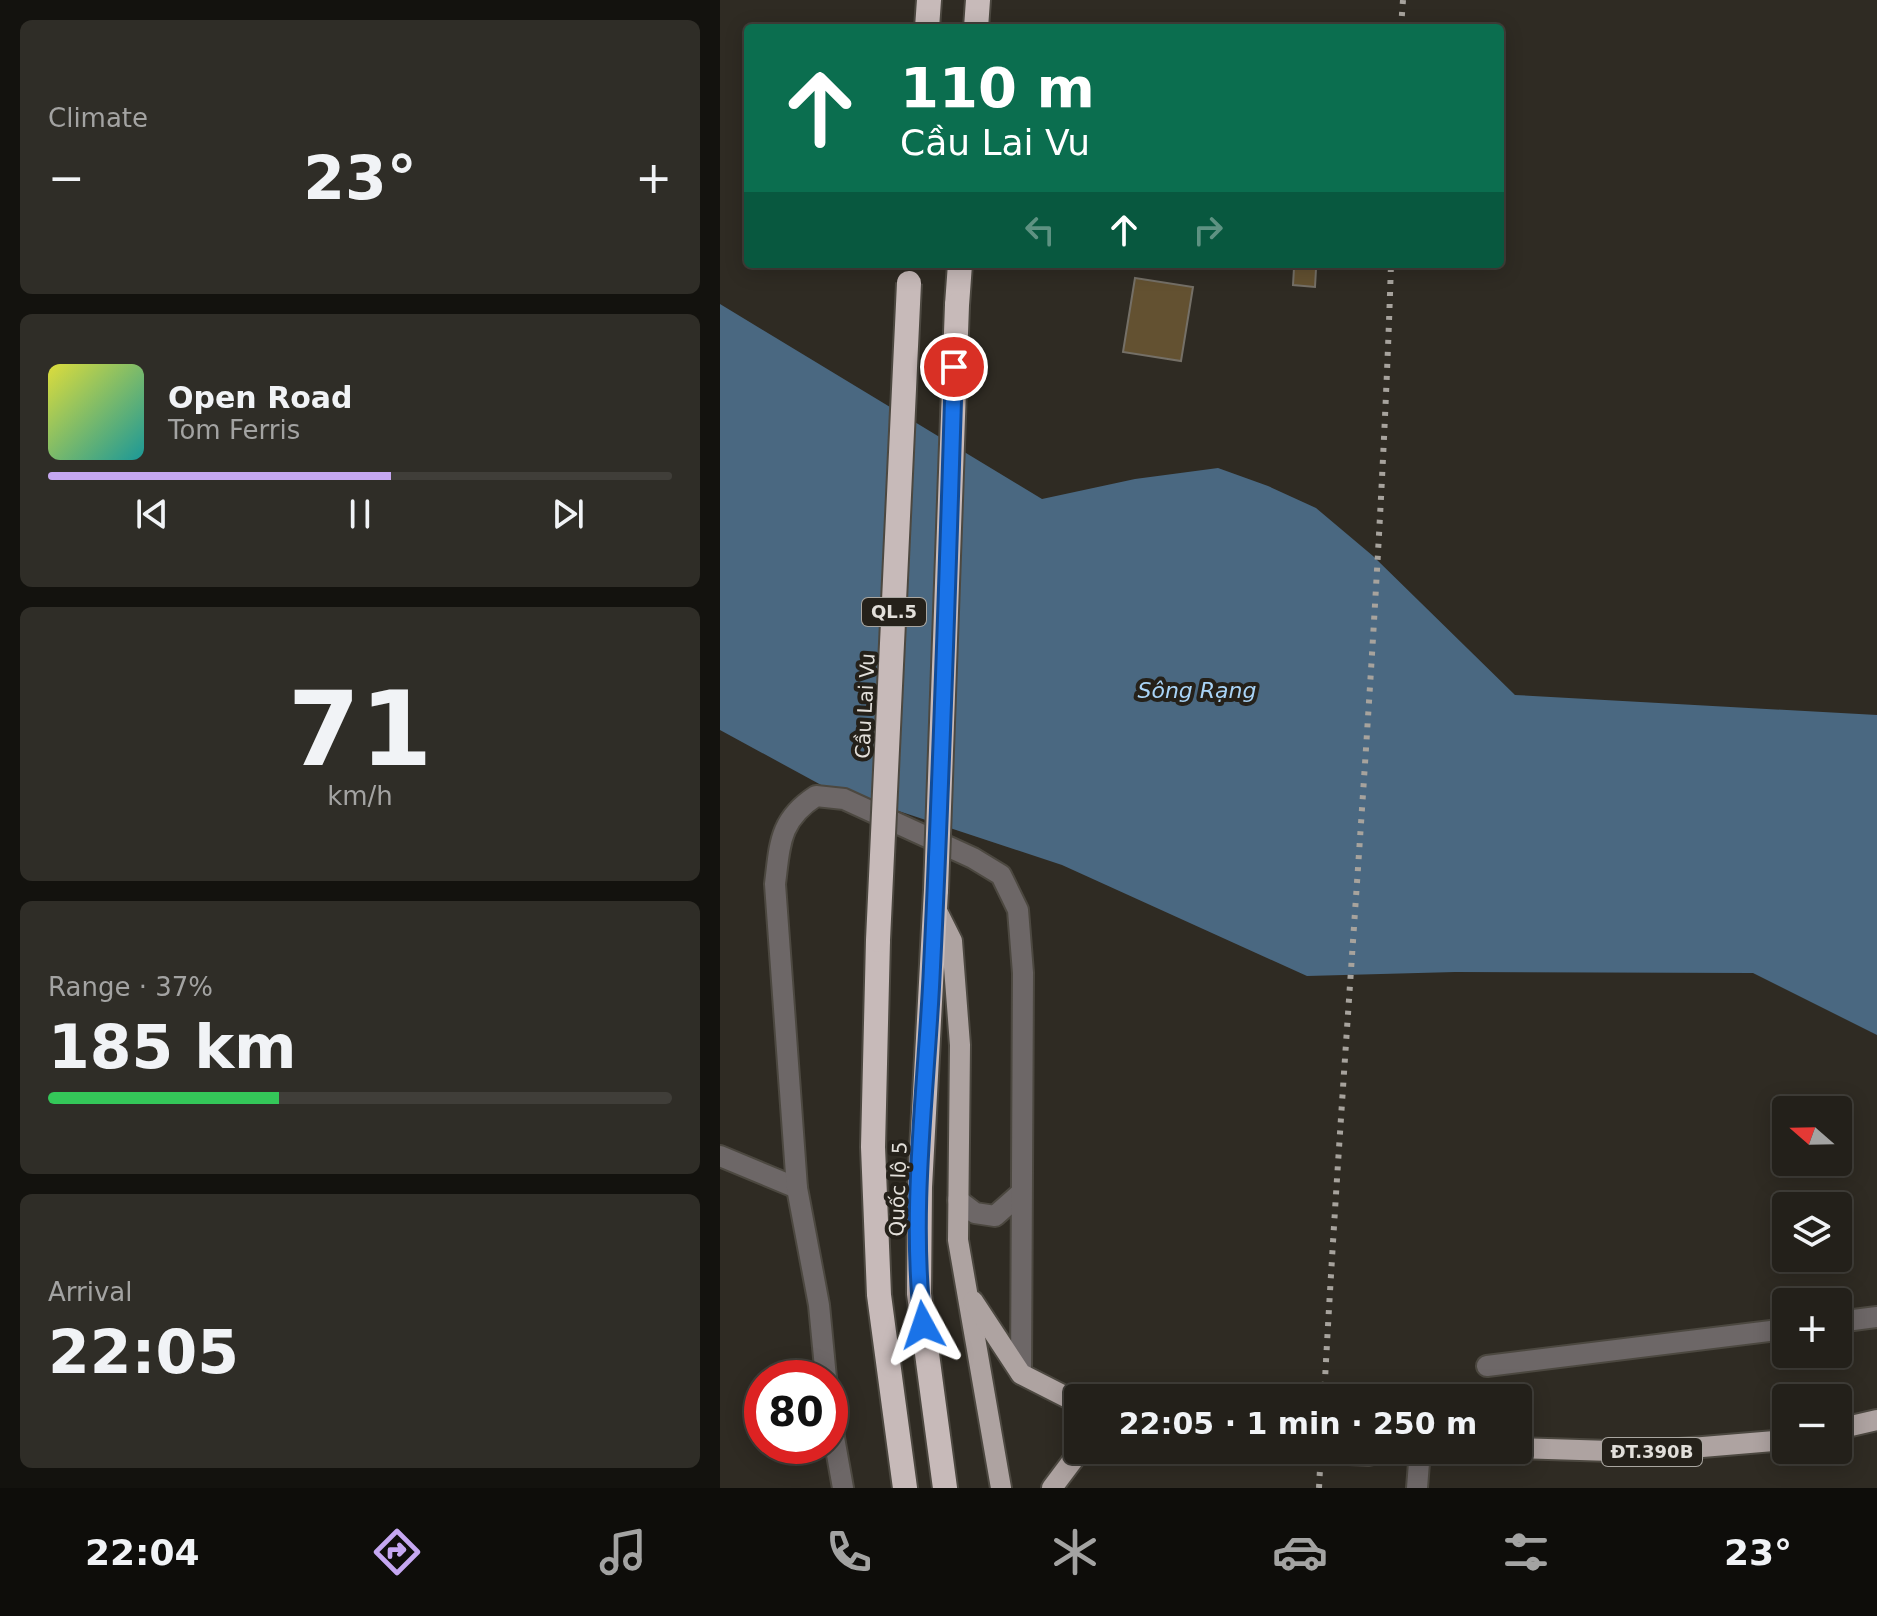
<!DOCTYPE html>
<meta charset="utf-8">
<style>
body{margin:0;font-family:"DejaVu Sans",sans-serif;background:#2f2d27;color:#f1f3f6;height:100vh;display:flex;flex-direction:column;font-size:30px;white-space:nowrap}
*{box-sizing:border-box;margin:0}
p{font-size:26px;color:#a3a3a2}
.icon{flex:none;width:44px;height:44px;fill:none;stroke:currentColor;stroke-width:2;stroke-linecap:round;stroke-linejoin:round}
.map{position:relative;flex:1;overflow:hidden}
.sheet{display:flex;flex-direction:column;gap:20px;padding:20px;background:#13120e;width:720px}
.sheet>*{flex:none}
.guide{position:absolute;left:24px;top:24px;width:760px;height:244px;border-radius:8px;box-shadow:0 4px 20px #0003,0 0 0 2px #403e39;background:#0b6e4f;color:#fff;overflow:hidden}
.needle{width:52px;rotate:290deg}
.tools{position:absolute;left:1052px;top:1096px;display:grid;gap:16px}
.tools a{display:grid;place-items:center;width:80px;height:80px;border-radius:8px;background:#23201a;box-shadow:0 4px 20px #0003,0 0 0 2px #403e39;font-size:40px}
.speed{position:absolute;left:24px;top:1360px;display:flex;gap:16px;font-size:40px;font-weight:700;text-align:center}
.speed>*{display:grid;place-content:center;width:104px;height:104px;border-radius:50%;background:#23201a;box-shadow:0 4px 20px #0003,0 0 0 2px #403e39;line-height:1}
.speed .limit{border:12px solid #d22;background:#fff;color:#111}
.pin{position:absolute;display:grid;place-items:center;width:68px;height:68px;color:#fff;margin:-34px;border:4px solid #fff;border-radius:50%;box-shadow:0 2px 8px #0007}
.me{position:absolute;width:88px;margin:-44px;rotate:355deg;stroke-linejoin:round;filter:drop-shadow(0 0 6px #0008)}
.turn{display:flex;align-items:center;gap:28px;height:168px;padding:0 24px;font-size:36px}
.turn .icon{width:104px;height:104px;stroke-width:2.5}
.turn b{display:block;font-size:56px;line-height:68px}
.lanes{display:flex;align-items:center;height:76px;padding:0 24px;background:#0003;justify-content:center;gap:40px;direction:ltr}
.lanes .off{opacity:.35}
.big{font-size:60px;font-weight:800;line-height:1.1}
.sheet .tile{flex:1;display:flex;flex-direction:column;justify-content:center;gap:12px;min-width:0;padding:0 28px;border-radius:12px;background:#2f2d27}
.sheet .dial{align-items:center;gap:0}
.dial b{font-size:104px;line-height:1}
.song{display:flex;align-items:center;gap:24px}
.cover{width:96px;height:96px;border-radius:12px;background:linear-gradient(135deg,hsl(60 70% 55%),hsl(180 70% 35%))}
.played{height:8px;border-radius:4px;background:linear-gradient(90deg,#c5a7f1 55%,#403e39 55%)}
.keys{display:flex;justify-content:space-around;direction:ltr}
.heat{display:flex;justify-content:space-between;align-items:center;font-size:44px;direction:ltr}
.charge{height:12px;border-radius:6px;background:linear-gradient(90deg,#34c759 37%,#403e39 0)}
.trip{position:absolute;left:344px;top:1384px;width:468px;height:80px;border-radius:8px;background:#23201a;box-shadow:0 4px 20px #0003,0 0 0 2px #403e39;font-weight:800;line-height:80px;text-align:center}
.menu{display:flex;height:128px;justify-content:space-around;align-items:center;background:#0e0d0a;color:#a3a3a2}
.menu .icon{width:56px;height:56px}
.menu .active{color:#c5a7f1}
.menu b{font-size:36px;color:#f1f3f6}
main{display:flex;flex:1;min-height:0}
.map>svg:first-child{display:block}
</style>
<main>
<section class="sheet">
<div class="tile"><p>Climate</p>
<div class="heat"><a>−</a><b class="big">23°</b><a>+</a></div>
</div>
<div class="tile">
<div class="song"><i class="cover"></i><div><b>Open Road</b><p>Tom Ferris</p></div></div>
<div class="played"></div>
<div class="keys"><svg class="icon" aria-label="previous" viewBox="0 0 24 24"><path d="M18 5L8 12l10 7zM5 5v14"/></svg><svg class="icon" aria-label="pause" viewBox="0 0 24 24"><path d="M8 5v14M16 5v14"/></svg><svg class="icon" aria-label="next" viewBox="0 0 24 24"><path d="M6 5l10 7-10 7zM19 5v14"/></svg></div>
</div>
<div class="tile dial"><b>71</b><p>km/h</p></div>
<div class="tile"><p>Range · 37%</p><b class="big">185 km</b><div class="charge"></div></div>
<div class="tile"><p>Arrival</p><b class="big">22:05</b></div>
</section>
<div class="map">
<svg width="1157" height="1488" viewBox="0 0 1157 1488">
<rect width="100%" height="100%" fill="#2f2b23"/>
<path fill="#4a6881" d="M0 304 322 499 415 479 498 468 548 486 596 508 653 556 795 695 1157 715V1035L1033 973 735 972 587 976 342 865 103 786 0 730Z"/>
<g fill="#635131" stroke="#757067" stroke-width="2">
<path d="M574 268 596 269 595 287 573 285Z"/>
<path d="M415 278 473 287 461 361 403 352Z"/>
</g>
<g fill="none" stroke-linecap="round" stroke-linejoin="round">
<defs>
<g id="minor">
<path d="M0 1156 77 1188"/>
<path d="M238 1200 255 1213 275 1216 301 1193"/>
<path d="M1118 1322 1157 1317"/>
<path d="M767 1366 1066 1329"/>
<path d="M106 1378 99 1305 77 1188 55 884C60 844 59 820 96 796L124 799 253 858 281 875 298 910 303 973 301 1374"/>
<path d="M110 1415 123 1488"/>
<path d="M697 1488 700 1450"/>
</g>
<g id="major">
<path d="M215 907 232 941 240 1045 238 1240 281 1488"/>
<path d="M253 1301 301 1374 358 1403"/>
<path d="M1118 1429 1157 1420"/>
<path d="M798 1448 923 1452 1066 1440"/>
<path d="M553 1450 648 1455 671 1450"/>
<path d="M332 1488 356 1456 370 1450"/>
</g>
<g id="highway">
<path d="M207 28 209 0"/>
<path d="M256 28 258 0"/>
<path d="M237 305 240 264"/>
<path d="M216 890 200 1187 199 1294 225 1488"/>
<path d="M158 940 153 1147 159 1295 185 1488"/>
</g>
</defs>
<use href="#minor" stroke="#4c4840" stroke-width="24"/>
<use href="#major" stroke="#4c4840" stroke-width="24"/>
<use href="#highway" stroke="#4c4840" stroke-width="28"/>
<use href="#minor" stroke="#6d6767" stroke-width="20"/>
<use href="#major" stroke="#aea3a1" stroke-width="20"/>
<use href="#highway" stroke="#c7bab9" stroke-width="24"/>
<g stroke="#a7a39d" stroke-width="6" stroke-dasharray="4 8" stroke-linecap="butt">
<path d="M681 28 683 0"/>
<path d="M604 1398C624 1020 659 642 671 264"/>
<path d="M599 1488 601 1450"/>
</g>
<defs>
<g id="highway-bridge">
<path d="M216 890 237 305"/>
<path d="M158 940 189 283"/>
</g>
</defs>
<use href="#highway-bridge" stroke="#4c4840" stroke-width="28" stroke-linecap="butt"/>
<use href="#highway-bridge" stroke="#c7bab9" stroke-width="24"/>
</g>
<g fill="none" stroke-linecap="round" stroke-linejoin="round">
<defs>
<path id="route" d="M203 1325C189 1208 207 1085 212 967 222 767 228 567 234 367"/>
</defs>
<use href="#route" stroke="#114b97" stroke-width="20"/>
<use href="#route" stroke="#1a73e8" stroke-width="14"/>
</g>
<g text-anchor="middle" stroke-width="8" stroke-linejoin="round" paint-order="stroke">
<g fill="#25211a" stroke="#a9a6a0" stroke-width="2">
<rect x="142" y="598" width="64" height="28" rx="6"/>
<rect x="882" y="1438" width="100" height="28" rx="6"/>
</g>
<g font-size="18" font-weight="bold" fill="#e2dfda">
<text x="174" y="618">QL.5</text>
<text x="932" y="1458">ĐT.390B</text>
</g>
<g font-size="20" fill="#e2dfda" stroke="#25211a">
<text transform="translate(145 706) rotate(-87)" y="7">Cầu Lai Vu</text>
<text transform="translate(178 1189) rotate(-88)" y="7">Quốc lộ 5</text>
</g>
<g font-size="22" font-style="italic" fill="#a9d4f7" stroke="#25211a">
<text x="477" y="698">Sông Rạng</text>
</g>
</g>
</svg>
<div class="tools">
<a><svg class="needle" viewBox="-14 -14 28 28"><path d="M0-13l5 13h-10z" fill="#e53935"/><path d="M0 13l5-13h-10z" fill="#a3a3a2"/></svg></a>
<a><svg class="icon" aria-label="layers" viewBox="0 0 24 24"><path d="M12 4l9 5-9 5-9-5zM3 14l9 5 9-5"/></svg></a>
<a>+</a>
<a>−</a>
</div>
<div class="speed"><div class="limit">80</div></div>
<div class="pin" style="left:234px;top:367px;background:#d93025"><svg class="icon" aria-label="arrive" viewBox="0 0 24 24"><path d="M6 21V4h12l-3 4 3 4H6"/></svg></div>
<svg class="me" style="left:203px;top:1325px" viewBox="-20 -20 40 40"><path d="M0-17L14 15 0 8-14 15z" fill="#1a73e8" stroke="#fff" stroke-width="4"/></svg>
<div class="trip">22:05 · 1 min · 250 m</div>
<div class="guide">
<div class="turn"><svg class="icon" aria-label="ahead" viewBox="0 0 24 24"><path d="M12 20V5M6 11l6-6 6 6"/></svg><div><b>110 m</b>Cầu Lai Vu</div></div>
<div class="lanes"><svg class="icon off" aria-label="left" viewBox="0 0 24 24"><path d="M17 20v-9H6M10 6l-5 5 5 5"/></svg><svg class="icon" aria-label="ahead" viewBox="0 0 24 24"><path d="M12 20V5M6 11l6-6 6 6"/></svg><svg class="icon off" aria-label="right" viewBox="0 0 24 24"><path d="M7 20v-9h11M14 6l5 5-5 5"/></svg></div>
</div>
</div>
</main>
<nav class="menu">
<b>22:04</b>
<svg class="icon active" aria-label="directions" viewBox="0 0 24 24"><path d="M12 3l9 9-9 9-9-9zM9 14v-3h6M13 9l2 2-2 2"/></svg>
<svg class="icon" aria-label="music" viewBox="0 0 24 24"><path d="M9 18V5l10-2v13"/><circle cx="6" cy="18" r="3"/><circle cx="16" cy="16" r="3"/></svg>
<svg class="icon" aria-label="phone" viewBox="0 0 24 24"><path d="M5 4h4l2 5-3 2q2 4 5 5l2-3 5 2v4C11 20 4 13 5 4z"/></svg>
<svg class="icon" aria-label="climate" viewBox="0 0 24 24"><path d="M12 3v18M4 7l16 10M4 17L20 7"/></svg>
<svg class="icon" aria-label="car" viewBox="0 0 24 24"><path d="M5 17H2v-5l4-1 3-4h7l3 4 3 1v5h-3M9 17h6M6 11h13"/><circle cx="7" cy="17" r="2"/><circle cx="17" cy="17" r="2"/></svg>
<svg class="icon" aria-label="filters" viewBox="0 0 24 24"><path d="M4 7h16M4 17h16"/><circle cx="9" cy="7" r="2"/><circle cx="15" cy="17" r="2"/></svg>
<b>23°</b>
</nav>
